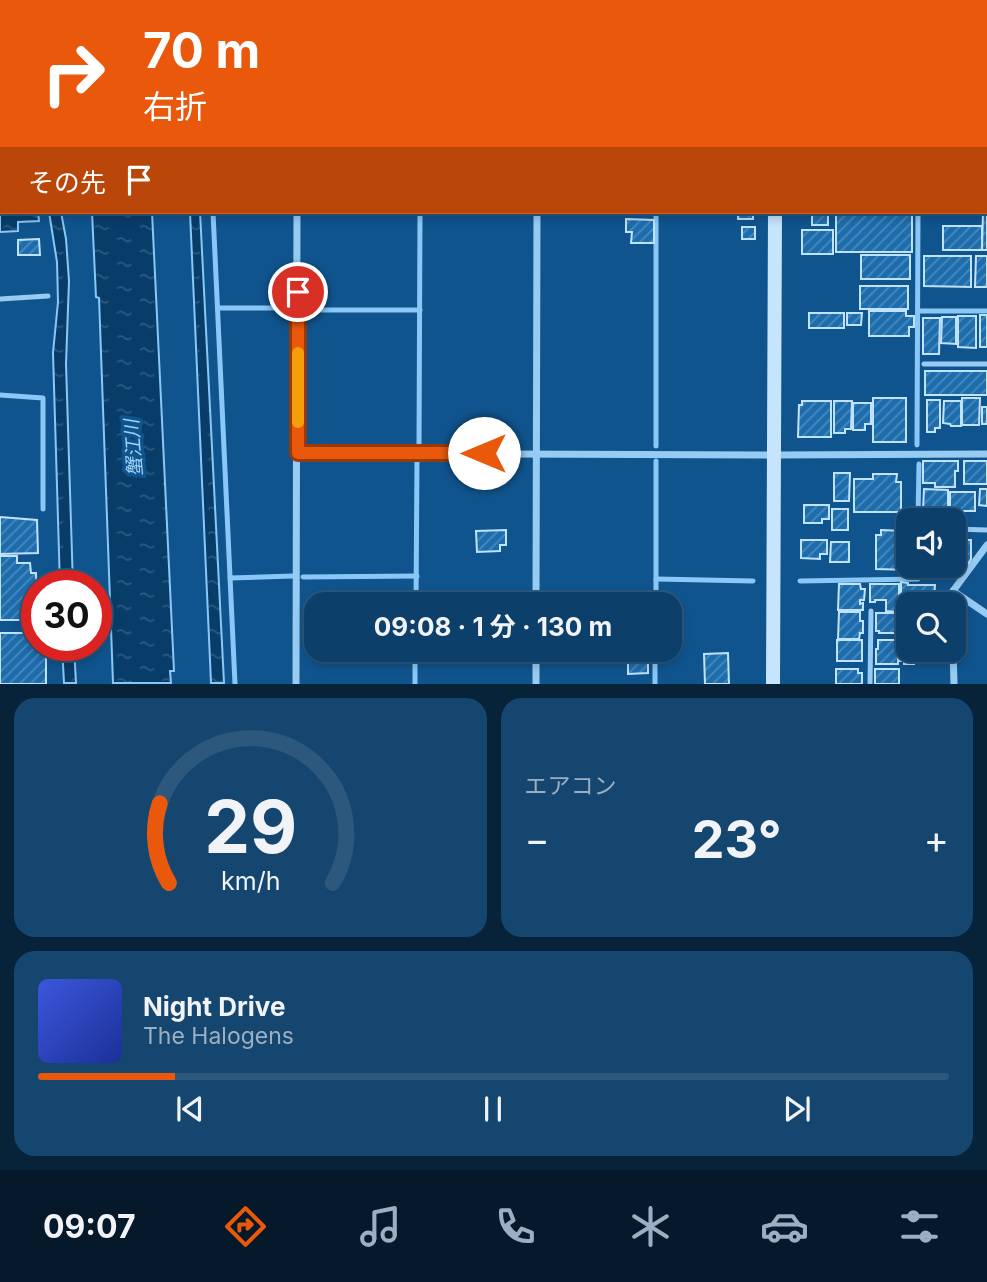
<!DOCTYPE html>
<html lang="ja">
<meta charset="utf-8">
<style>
body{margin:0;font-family:Inter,"Noto Sans JP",sans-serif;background:#154670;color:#f1f3f6;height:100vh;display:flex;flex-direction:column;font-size:26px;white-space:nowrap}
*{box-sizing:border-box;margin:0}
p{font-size:23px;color:#9aafc1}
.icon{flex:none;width:38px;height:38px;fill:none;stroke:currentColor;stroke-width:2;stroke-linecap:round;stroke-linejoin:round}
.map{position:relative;height:684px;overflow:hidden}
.side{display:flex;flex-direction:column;gap:14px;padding:14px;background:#07233a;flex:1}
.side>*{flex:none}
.guide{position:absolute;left:0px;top:0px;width:987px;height:214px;box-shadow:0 4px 10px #0003,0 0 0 2px #2c587e;background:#ea580c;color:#fff;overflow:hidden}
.buttons{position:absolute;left:896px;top:508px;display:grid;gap:14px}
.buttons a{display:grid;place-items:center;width:70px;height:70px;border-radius:14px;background:#0c3f6a;box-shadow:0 4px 10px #0003,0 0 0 2px #2c587e;font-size:35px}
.speed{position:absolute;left:21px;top:570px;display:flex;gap:14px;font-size:35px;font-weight:700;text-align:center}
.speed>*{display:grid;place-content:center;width:91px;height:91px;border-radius:50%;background:#0c3f6a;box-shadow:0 4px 10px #0003,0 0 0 2px #2c587e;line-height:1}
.speed .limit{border:10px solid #d22;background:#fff;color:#111}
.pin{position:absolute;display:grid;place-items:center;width:60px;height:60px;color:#fff;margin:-30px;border:4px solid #fff;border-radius:50%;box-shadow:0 2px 7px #0007}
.me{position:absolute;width:77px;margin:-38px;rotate:270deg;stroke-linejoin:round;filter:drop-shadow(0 0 5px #0008)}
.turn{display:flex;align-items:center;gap:24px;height:147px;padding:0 28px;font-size:32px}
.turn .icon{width:91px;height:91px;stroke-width:2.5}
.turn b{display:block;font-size:49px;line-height:60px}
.then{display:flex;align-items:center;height:66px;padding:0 28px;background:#0003;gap:14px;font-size:26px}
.big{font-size:52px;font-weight:700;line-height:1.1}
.side .widget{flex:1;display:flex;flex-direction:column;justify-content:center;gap:10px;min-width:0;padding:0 24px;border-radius:21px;background:#154670}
.side .dial{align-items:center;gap:0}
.dial svg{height:182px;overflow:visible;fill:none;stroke:#2c587e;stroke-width:7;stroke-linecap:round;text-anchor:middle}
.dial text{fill:#f1f3f6;stroke:none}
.song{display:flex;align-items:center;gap:21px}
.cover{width:84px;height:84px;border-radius:10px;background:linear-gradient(135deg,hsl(230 70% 55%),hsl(230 70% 35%))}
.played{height:7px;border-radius:4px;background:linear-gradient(90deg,#ea580c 15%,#2c587e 15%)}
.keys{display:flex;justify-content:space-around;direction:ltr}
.heat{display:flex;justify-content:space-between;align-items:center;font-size:38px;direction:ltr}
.side .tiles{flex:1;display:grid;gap:14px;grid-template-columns:1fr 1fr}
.widget:last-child{grid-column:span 2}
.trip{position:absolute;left:304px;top:592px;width:378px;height:70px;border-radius:21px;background:#0c3f6a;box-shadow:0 4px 10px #0003,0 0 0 2px #2c587e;font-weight:700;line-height:70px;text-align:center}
.dock{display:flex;height:112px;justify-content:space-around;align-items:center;background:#05192a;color:#9aafc1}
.dock .icon{width:49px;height:49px}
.dock .active{color:#ea580c}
.dock b{font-size:32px;color:#f1f3f6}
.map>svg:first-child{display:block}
</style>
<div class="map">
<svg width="987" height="684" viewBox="0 0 987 684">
<defs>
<pattern id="water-ripples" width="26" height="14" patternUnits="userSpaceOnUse" patternTransform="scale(1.75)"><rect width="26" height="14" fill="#093d69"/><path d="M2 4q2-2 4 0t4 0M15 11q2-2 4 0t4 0" fill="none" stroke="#2e5a80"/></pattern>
<pattern id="building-hatch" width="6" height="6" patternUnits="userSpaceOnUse" patternTransform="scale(1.75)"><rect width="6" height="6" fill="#1d6dad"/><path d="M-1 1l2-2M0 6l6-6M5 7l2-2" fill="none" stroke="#4a8abd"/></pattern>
</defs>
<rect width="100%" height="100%" fill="#10548e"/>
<g fill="url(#water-ripples)" stroke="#89c8f6" stroke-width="2">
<path d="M2 109V212H38L39 221 18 222V231L0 232V110Z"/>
<path d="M49 212H61L66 239 69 281 66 364 73 586H60L53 353 58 302 57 262Z"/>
<path d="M92 212H152L174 671H170L171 683H113L99 298 96 297Z"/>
<path d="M190 212H200L224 683H211Z"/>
<path d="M62 646H74L76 683H64Z"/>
</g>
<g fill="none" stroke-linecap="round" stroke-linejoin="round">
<g stroke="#89c8f6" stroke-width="5">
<path d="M192 0V2"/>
<path d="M419 2V0"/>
<path d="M658 2V0"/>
<path d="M918 2V0"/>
<path d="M0 74 2 73"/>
<path d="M213 212 235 684"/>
<path d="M218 308H294"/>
<path d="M303 310H420"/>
<path d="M918 311H987"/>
<path d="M0 395 43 398V509"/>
<path d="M917 445 918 212"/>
<path d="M656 446V212"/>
<path d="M419 448 420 212"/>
<path d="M918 520 919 464"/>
<path d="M303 577 417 576"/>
<path d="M230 578 293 576"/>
<path d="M656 579 753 581"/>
<path d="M800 581 918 579V565"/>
<path d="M416 604 417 458"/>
<path d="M656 604V461"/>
<path d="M415 684V649"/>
<path d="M655 684V649"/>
</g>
</g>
<g fill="url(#building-hatch)" stroke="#bfe2fd" stroke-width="2">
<path d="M985 203H987V250H982L983 212H985Z"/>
<path d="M726 212H753V219H738V212Z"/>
<rect x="812" y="212" width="16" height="13"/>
<rect x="836" y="212" width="76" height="40"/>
<path d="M626 219 654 220V243H631L632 232H626Z"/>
<rect x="943" y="226" width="39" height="24"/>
<rect x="742" y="227" width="13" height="12"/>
<rect x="802" y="230" width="31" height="24"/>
<path d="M39 239 40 255H18V240Z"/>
<rect x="861" y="255" width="49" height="24"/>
<path d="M924 256H971V287L924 286Z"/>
<path d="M976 256H987V287H975Z"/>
<rect x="860" y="286" width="48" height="23"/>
<path d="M869 311H906V316H914V327H909V336H869Z"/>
<rect x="809" y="313" width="35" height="15"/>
<path d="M847 313H862L861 325H847Z"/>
<rect x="980" y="315" width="7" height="32"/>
<path d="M958 316H976V348L958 347Z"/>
<path d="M942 317H956V344L941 343Z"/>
<path d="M923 318H940L939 354H923Z"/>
<rect x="925" y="371" width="62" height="24"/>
<rect x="873" y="398" width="33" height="44"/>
<path d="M962 398H980L979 425H962Z"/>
<path d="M927 400H940V428H935V432H927Z"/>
<path d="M802 401H831V437H798L799 405H802Z"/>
<path d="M834 401H852L851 429H845V433H834Z"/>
<path d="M944 401H961V426H951L950 424 943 423Z"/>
<path d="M853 403H871V424H865V430H853Z"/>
<rect x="982" y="407" width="5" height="17"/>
<path d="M923 461H958V471H955V487H935V483H923Z"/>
<rect x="964" y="461" width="23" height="23"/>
<path d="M834 473H850L849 501H834Z"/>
<path d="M873 474H897L896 482H901V512H854V479H873Z"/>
<path d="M924 489 948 490V510H923Z"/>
<path d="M980 489H987V506L979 505Z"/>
<rect x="950" y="492" width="25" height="19"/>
<path d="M804 505H829V519H822V523H804Z"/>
<rect x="832" y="509" width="16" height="21"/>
<path d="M0 517 37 520 38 553 0 554Z"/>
<path d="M506 530V545H500V551L477 552 476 531Z"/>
<path d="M881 530 904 531V538H908V565H911V570L876 569V535H881Z"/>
<path d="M801 540H827V554H820V559L801 558Z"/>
<path d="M954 540H971V559L968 564H954Z"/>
<path d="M831 542H849V562H830Z"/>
<path d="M0 556H17V563H30L31 573H36L37 620H0Z"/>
<path d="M901 582 908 583V585H935L934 599 906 598V595H901Z"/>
<path d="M839 584H860L861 589H865L864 600H860V604L863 603V610H838Z"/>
<path d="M870 584H899V612L886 611V600H875V602H870Z"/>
<path d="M901 600H938V604H908V616H901Z"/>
<path d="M839 612H860V621H863V633H860L859 639H838Z"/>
<path d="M876 613H900V628H896V633H879V631H876Z"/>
<rect x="900" y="617" width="8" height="14"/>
<path d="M0 633H37V646H46V684H0Z"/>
<rect x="900" y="633" width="8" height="14"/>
<rect x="837" y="640" width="25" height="21"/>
<path d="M878 640H898V664H876V649H878Z"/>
<path d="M900 648 935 649V663L914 661V664H904V661H900Z"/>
<path d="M648 650V673L628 674V651Z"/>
<path d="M728 653 729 684H705L704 654Z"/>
<path d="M836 669H858V673H862V684H836Z"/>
<rect x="875" y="669" width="24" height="15"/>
</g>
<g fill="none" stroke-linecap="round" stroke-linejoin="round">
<g stroke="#98cbf3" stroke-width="5">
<path d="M0 299 48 296"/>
<path d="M924 364H987"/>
<path d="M954 529 987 530"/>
<path d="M870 684 871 611"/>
</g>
<g stroke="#98cbf3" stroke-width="7">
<path d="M19 0 20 2"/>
<path d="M295 2V0"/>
<path d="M539 2V0"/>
<path d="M985 167H987"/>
<path d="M298 453 774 455 987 454"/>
<path d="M953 591 987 614"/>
<path d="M536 604 537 212"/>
<path d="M953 604V591L987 545"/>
<path d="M953 649 954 684"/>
<path d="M296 684 297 212"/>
<path d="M536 684V649"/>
</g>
<g stroke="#c7e4fd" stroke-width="14">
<path d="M775 2V0"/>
<path d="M773 684 775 212"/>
</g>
</g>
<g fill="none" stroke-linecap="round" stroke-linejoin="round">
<defs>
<path id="route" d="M298 292V453H484"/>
</defs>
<use href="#route" stroke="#983908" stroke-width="18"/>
<use href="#route" stroke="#ea580c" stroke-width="12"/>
<path stroke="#f59e0b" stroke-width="12" d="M298 353V422"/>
</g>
<g text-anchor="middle" stroke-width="7" stroke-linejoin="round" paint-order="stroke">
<g font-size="19" font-style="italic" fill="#a3d4fa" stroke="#10548e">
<text transform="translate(133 448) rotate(-94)" y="7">蟹江川</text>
</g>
</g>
</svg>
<div class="buttons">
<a><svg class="icon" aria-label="sound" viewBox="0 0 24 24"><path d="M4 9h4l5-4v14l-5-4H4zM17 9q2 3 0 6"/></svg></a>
<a><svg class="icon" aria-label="search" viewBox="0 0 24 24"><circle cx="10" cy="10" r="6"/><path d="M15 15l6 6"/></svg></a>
</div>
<div class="speed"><div class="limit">30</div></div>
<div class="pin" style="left:298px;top:292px;background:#d93025"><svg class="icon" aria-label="arrive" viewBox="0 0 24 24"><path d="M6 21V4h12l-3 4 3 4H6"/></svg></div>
<svg class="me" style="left:484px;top:453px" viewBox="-20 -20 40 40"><circle r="19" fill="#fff"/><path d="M0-13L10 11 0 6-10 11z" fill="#ea580c"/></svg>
<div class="trip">09:08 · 1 分 · 130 m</div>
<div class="guide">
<div class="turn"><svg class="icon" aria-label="right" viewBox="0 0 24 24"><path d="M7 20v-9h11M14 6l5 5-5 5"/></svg><div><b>70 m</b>右折</div></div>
<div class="then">その先<svg class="icon" aria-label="arrive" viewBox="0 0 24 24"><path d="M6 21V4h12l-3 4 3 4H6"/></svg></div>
</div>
</div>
<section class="side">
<div class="tiles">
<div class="widget dial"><svg viewBox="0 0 100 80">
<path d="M14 69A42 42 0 1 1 86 69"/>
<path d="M14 69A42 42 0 0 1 10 34" stroke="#ea580c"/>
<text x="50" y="56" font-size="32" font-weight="700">29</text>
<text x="50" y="72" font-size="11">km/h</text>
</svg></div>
<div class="widget"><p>エアコン</p>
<div class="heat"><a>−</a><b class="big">23°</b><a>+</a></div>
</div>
<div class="widget">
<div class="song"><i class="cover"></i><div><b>Night Drive</b><p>The Halogens</p></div></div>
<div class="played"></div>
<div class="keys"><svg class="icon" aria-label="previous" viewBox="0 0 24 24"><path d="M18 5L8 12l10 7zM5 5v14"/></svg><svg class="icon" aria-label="pause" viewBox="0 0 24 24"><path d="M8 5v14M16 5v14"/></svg><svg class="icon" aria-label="next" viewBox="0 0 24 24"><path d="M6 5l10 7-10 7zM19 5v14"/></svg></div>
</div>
</div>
</section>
<nav class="dock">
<b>09:07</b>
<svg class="icon active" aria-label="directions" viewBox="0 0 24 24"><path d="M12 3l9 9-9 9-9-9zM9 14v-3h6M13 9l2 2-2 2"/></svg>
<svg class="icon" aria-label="music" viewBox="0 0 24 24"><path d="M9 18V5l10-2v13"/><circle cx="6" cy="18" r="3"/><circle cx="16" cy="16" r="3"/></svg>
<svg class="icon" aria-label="phone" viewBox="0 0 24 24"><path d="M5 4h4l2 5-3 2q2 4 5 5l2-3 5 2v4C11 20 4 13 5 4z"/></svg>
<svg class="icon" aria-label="climate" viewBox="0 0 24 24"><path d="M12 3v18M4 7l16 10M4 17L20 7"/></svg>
<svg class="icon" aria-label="car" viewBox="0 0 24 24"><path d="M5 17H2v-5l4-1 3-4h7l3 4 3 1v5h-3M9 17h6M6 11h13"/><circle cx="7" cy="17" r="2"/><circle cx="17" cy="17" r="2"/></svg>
<svg class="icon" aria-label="filters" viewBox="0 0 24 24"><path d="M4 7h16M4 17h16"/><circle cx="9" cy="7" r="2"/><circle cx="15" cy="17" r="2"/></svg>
</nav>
